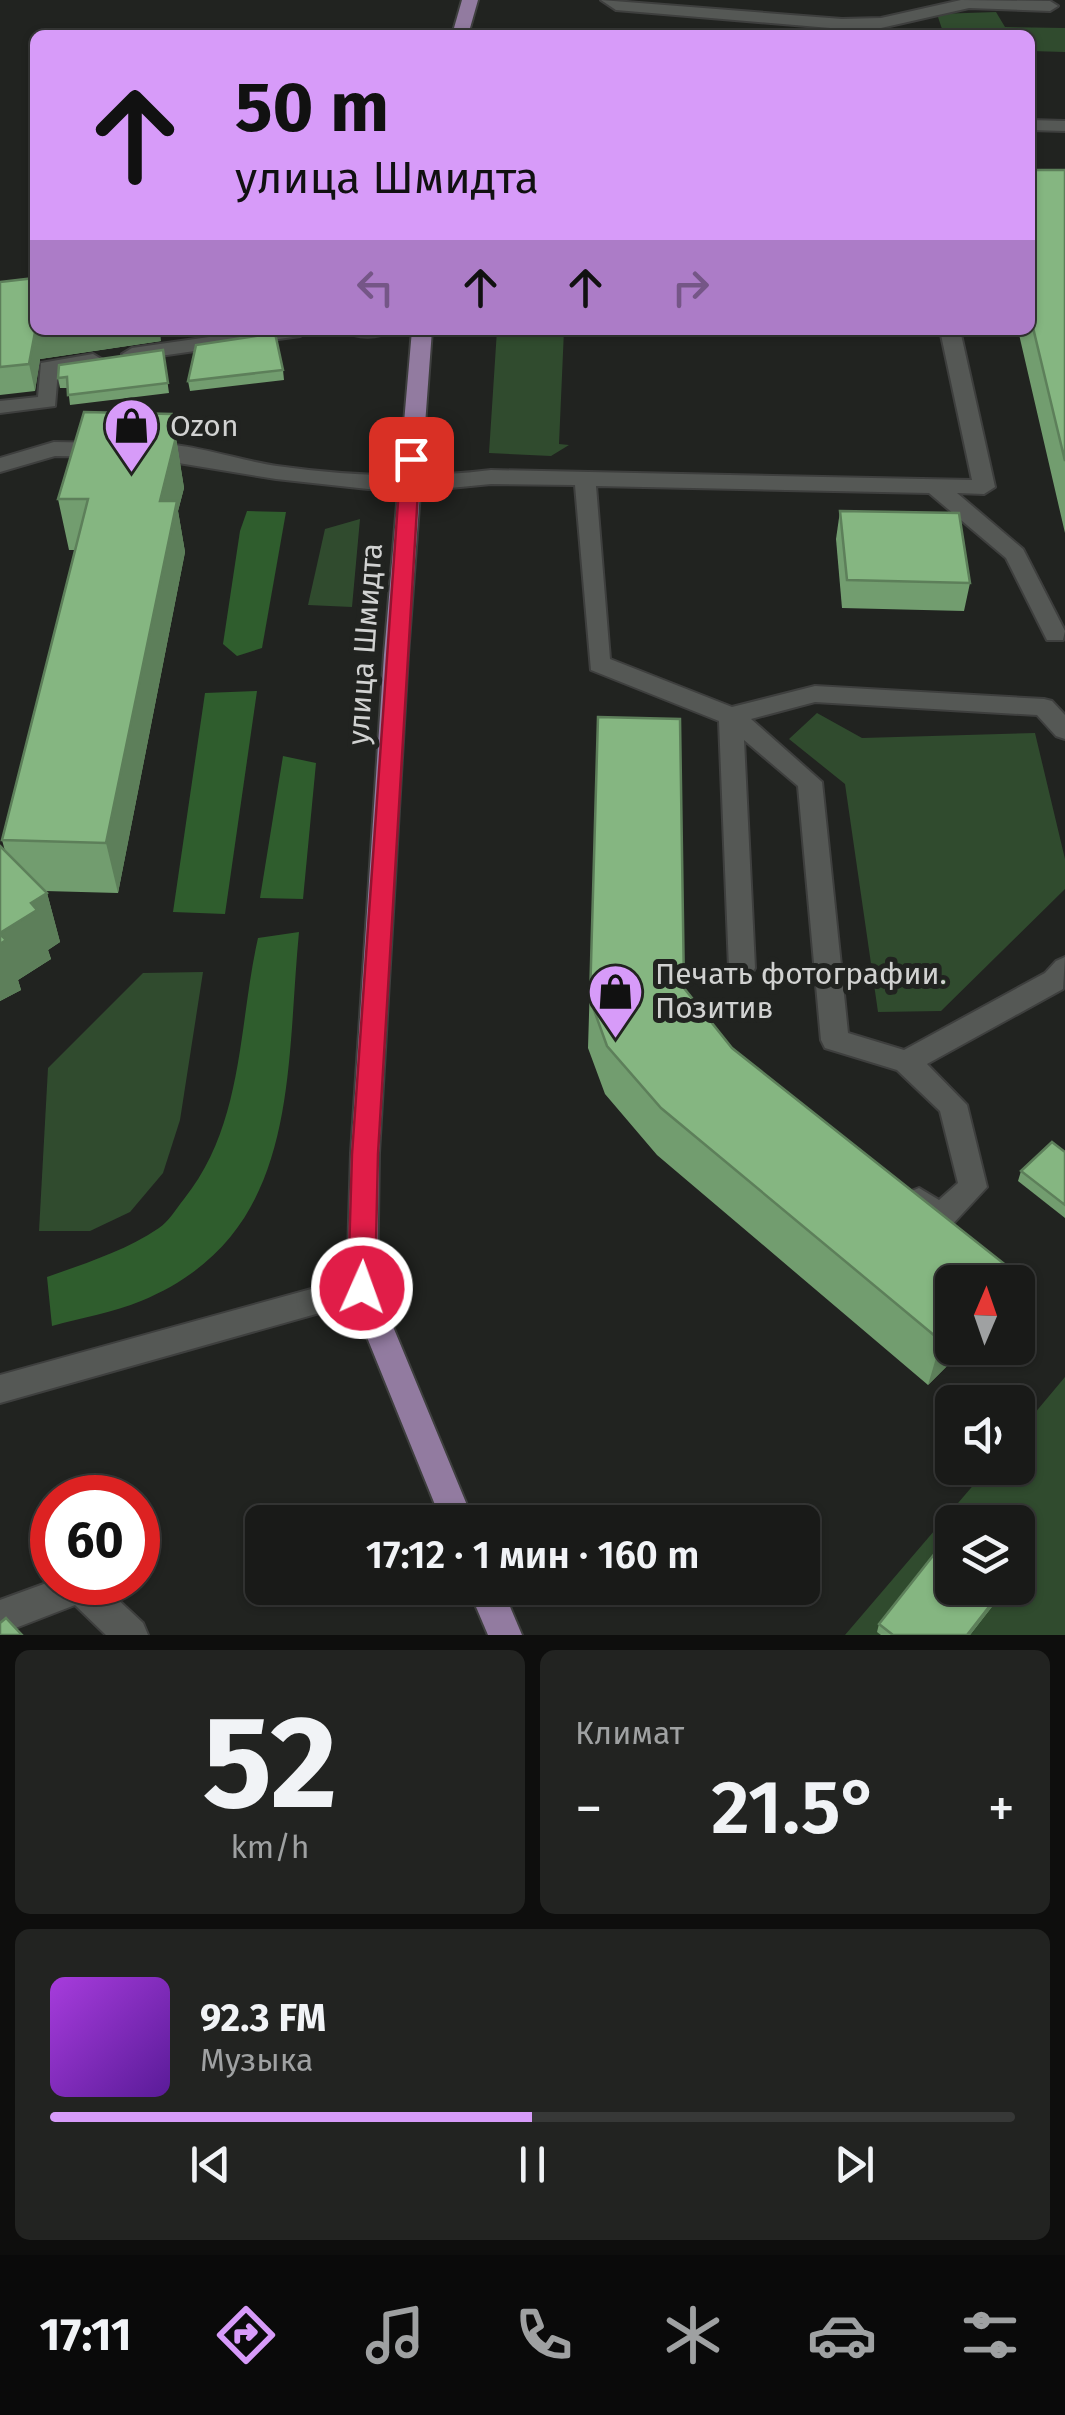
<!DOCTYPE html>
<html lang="ru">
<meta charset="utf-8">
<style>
body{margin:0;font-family:"Fira Sans",sans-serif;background:#222321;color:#f1f3f6;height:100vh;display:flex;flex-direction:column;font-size:38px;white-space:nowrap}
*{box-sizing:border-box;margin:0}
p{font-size:32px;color:#9fa1a2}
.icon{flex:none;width:55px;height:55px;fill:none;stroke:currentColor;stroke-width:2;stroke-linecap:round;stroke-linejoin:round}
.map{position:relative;height:1635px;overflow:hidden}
.drawer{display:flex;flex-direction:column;gap:15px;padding:15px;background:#0e0e0d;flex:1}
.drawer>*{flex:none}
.hud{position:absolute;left:30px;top:30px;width:1005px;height:305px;border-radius:15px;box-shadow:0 2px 8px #0004,0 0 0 2px #373837;background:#d79bf9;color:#111;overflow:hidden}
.needle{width:65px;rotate:2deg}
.buttons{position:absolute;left:935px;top:1265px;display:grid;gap:20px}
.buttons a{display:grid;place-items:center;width:100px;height:100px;border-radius:15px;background:#191a18;box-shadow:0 2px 8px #0004,0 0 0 2px #373837;font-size:50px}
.speed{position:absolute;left:30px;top:1475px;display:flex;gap:20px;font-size:50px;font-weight:700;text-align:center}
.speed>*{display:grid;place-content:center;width:130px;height:130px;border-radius:50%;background:#191a18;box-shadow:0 2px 8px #0004,0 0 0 2px #373837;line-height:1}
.speed .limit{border:15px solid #d22;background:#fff;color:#111}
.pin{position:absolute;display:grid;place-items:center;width:85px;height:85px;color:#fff;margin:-42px;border-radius:20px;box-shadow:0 5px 15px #0006}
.me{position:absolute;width:110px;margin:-55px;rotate:2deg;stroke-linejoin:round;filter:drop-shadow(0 0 8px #0008)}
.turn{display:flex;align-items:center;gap:35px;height:210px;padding:0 40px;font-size:45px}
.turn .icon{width:130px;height:130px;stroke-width:2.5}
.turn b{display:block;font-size:70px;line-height:85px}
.lanes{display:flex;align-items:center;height:95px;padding:0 40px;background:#0003;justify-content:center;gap:50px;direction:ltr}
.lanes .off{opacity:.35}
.big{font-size:75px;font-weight:600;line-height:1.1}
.drawer .tile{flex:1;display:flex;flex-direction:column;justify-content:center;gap:15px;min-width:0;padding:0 35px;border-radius:15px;background:#222321}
.drawer .dial{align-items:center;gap:0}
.dial b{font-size:130px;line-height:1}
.song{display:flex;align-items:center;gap:30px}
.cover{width:120px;height:120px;border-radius:15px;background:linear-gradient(135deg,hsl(280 70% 55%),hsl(270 70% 35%))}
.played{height:10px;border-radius:5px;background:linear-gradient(90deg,#d79bf9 50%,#373837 50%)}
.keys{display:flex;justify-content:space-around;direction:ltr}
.heat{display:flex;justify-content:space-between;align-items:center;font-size:55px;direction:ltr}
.drawer .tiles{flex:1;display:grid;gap:15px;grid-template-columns:1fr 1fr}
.tile:last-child{grid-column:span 2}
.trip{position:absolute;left:245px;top:1505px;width:575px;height:100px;border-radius:15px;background:#191a18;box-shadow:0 2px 8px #0004,0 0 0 2px #373837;font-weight:600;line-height:100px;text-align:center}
.tabs{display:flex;height:160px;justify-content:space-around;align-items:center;background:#0a0a0a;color:#9fa1a2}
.tabs .icon{width:70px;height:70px}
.tabs .active{color:#d79bf9}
.tabs b{font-size:45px;color:#f1f3f6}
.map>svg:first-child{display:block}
</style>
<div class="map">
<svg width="1065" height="1635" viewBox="0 0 1065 1635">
<rect width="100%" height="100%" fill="#212320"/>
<g fill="#304b2e" fill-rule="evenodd">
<path d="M996 12 1005 27 1065 28V52L1030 51V35H944L937 14Z"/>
<path d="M497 330H564L559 444 569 445 551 456 489 453Z"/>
<path d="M360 519 352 607 308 605 325 529Z"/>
<path d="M817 713 862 738 1035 733 1065 859V889L941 1011 878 1012 845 784 789 739Z"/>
<path d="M203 972 180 1120 163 1173 130 1212 90 1231H39L48 1068 143 973Z"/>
<path d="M1065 1377V1635H845L988 1468H1018V1433ZM952 1522H1018V1588H952Z"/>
</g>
<g fill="#2f5d2d">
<path d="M247 511 286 512 262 648 237 656 223 644 240 531Z"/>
<path d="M257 691 225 914 173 912 205 693Z"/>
<path d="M283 756 316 763 303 899 260 898Z"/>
<path d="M299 932C285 1077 301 1235 141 1301 114 1312 81 1318 52 1326L47 1277C86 1263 125 1251 159 1228 169 1221 176 1209 184 1199 244 1124 238 1027 258 938Z"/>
</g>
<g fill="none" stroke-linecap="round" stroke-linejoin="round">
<defs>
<g id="minor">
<path d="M601 0 842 19 881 18 961 0 1050 1 1058 6 1050 11 969 8 881 28 842 29 616 10Z"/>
<path d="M1030 120 1065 121V131L1030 130Z"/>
<path d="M258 330H310L300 336 132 360 122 354 132 348Z"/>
<path d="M345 330H390C380 339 355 339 345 330Z"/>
<path d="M940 330H960L995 487 984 494 957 493 1023 549 1065 631 1063 640H1047L1006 558 929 493 596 486 610 659 732 707 815 686 1044 699 1052 701 1065 715V739L1056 736 1037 715 815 702 751 719 822 782 848 1033 904 1050 1045 973 1056 961 1065 957 1063 989 927 1064 967 1105 987 1187 950 1227 940 1231 909 1210 904 1201 909 1192 919 1188 939 1200 958 1183 940 1111 897 1070 825 1048 821 1040 798 786 744 740 755 968 751 975 742 979 733 975 729 968 719 721 591 670 575 485 491 484 430 490 368 489 276 479 148 458 137 451 141 446C175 437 239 461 277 466 348 476 419 479 491 470L972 480Z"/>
<path d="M93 354 103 360 100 364 58 371 55 406 0 413V401L38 397 41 363Z"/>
<path d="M54 442 108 443 119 450 108 457 55 456 0 472V458Z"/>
<path d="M362 1275 373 1278 377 1288 373 1298 362 1301 0 1403V1375Z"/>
<path d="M52 1581 99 1582 143 1623 148 1635H106L75 1605 0 1634V1600Z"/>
</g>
<g id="major">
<path d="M462 0H478L468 35H452Z"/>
<path d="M412 330H432L408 655 379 1153 377 1288 474 1522H442L347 1288 351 1153 384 655Z"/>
<path d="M468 1588H502L522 1635H488Z"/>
</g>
</defs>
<use href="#minor" stroke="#3e3f3e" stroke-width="4"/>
<use href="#major" stroke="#3e3f3e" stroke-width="4"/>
<use href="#minor" fill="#555855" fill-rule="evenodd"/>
<use href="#major" fill="#927ba0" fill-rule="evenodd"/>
</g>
<g fill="#729d6f">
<path d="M1030 170H1065V533L1018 330H1030Z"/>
<path d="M0 282 161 341 40 359 35 391 0 395Z"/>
<path d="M163 350 169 393 70 405 68 388H60L58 378Z"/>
<path d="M283 370 284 380 190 391 188 381Z"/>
<path d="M172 414 184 488 178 511 185 552 118 893 45 891 47 893 60 942 48 950 51 959 18 980 21 990 0 1001V846L5 851 2 840 75 550H69L58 499Z"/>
<path d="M840 511 970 583 964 611 842 608 836 539Z"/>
<path d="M598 717 684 988 952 1348H965L928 1385 657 1155 605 1094 588 1048Z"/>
<path d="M1065 1152V1218L1018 1181 1021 1171Z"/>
<path d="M998 1599 970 1635H881L877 1632 879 1624Z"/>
</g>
<g fill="#5d7f5a">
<path d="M50 330H160L161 341 40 359 35 391 29 364 35 332Z"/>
<path d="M201 330H242L202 335Z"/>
<path d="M176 437 184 488 178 511 185 552 118 893 106 843 160 501Z"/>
<path d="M47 893 60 942 48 950 51 959 18 980 21 990 0 1001V933L31 903Z"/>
<path d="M1012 1270 1007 1282H1000Z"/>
<path d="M952 1330V1348H965L928 1385 941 1341Z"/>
<path d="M1002 1590 998 1599 970 1635H967Z"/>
</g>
<g fill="#85b681" stroke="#5d7f5a" stroke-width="2.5">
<path d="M1030 170H1065V461L1030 315Z"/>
<path d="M35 278V330H50L35 332 29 364 0 367V282Z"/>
<path d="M275 333 283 370 188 381 196 345Z"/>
<path d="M163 350 168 383 68 395 67 377 58 378 59 365Z"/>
<path d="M84 412 172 414 176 437 160 501H177L106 843 2 840 88 499H58Z"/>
<path d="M840 511 959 513 970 583 847 580Z"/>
<path d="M598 717 680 719 684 988 732 1048 1012 1270 1000 1282H952V1330L941 1341 661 1108 607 1046 590 999Z"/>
<path d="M0 846 47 893 31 903 37 910 0 933Z"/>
<path d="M0 934 6 940 0 944Z"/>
<path d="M1052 1142 1065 1152V1205L1021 1171Z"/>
<path d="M943 1543 952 1551V1588H998L1002 1590 967 1635H893L879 1624Z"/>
<path d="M6 1618 22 1635H0V1623Z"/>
</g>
<path fill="#e11d48" stroke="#92132f" stroke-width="2.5" d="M411 453 420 459 378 1154 375 1288 371 1297 362 1300 352 1297 348 1288 352 1154 401 459Z"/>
<defs>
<symbol id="shop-pin" viewBox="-11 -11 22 30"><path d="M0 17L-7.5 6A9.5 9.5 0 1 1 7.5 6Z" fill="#d79bf9" stroke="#212320"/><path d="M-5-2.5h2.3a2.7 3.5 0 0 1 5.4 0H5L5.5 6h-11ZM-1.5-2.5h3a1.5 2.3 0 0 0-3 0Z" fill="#111"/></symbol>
</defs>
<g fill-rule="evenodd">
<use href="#shop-pin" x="100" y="394" width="63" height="86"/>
<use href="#shop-pin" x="584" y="960" width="63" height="86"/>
</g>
<g text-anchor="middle" stroke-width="10" stroke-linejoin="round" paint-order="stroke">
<g font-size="30" fill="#d1d2d1" stroke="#212320" text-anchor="start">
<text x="170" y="436">Ozon</text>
<text x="655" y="984">Печать фотографии.<tspan x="655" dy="34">Позитив</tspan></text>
</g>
<g font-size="30" fill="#d1d2d1" stroke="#212320">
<text transform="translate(365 644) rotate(-86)" y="10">улица Шмидта</text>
</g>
</g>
</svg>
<div class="buttons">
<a><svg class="needle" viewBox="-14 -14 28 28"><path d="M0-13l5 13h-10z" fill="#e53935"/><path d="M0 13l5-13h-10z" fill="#9fa1a2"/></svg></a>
<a><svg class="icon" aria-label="sound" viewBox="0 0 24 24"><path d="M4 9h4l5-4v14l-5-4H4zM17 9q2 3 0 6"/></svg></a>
<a><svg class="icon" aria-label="layers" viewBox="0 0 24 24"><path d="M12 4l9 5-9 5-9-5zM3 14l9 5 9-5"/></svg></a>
</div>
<div class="speed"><div class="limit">60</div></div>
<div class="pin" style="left:411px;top:459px;background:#d93025"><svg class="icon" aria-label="arrive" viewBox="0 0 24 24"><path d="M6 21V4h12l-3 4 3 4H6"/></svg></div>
<svg class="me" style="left:362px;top:1288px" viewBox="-20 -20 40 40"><circle r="17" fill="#e11d48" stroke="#fff" stroke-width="3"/><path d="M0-11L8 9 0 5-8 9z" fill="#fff"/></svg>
<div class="trip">17:12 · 1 мин · 160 m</div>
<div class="hud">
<div class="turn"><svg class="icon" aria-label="ahead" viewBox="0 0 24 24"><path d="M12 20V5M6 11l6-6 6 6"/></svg><div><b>50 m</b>улица Шмидта</div></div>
<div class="lanes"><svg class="icon off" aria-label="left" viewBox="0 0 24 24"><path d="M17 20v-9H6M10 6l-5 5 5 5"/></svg><svg class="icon" aria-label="ahead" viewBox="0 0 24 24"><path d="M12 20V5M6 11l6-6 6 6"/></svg><svg class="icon" aria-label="ahead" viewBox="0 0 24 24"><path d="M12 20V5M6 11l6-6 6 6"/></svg><svg class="icon off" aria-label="right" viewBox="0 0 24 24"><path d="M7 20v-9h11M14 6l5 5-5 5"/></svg></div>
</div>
</div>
<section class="drawer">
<div class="tiles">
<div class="tile dial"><b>52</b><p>km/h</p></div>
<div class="tile"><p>Климат</p>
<div class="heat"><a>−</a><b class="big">21.5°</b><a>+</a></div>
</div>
<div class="tile">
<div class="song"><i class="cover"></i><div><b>92.3 FM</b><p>Музыка</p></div></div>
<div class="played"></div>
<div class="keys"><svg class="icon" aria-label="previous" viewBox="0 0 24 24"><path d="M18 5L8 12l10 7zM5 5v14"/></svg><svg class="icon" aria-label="pause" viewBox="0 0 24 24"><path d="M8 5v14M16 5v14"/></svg><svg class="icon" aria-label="next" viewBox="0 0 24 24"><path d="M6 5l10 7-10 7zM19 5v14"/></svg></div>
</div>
</div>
</section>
<nav class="tabs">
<b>17:11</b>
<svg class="icon active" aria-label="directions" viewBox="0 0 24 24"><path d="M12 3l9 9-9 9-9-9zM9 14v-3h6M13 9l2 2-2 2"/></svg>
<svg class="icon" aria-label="music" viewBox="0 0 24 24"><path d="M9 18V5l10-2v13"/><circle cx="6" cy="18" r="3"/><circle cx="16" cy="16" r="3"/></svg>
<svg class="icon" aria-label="phone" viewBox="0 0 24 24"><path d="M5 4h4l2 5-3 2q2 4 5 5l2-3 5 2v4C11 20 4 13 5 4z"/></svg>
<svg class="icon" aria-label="climate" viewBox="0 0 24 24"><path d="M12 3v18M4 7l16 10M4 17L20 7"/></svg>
<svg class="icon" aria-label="car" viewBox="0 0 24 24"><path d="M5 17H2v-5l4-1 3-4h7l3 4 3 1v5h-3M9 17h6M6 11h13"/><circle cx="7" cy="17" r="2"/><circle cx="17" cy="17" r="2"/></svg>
<svg class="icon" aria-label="filters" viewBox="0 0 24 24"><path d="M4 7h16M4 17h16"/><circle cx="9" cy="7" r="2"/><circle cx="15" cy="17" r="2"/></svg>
</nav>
